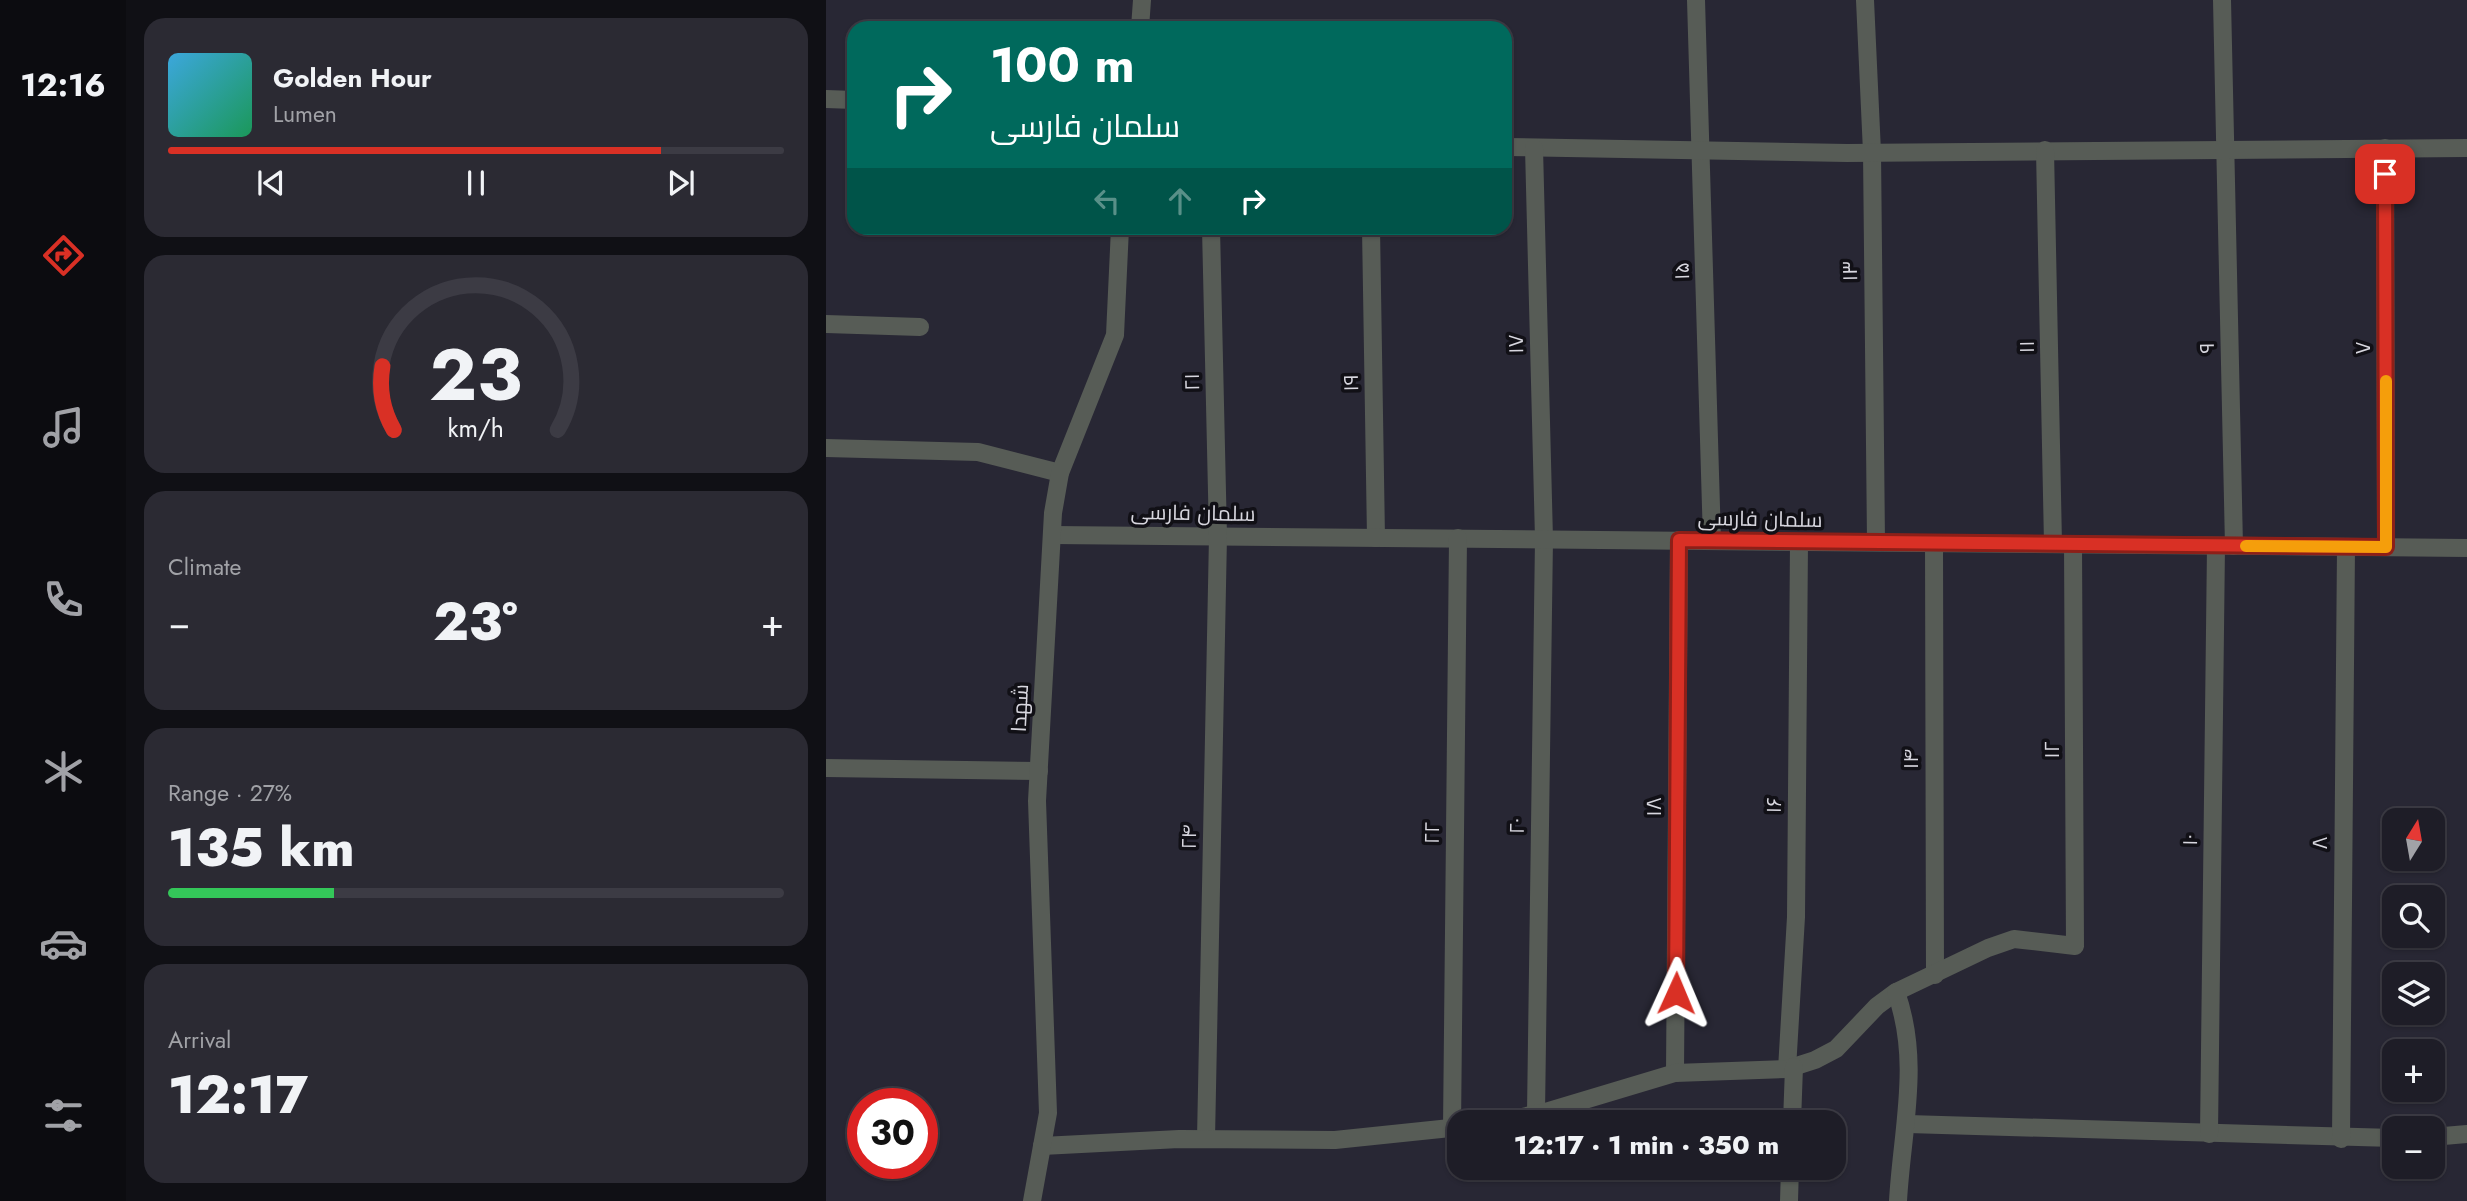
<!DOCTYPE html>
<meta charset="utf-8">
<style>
body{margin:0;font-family:Jost,Cairo,sans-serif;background:#2b2a33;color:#f1f3f6;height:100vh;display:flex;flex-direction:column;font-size:26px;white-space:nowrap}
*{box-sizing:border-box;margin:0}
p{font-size:23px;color:#a1a2a7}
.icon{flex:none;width:38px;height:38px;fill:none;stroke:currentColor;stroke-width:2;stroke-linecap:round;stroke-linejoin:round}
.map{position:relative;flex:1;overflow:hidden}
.side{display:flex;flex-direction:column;gap:18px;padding:18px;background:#101015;width:700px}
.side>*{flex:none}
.guide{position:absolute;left:21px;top:21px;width:665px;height:214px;border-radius:21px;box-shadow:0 2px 5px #0004,0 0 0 2px #3c3b44;background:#00695c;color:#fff;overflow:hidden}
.needle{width:46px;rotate:11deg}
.buttons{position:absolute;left:1556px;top:808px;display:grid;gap:14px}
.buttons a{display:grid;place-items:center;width:63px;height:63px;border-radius:14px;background:#1e1d27;box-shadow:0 2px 5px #0004,0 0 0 2px #3c3b44;font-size:35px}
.speed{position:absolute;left:21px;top:1088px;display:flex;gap:14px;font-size:35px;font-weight:700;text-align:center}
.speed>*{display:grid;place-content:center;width:91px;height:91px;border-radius:50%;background:#1e1d27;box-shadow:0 2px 5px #0004,0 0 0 2px #3c3b44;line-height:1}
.speed .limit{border:10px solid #d22;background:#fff;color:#111}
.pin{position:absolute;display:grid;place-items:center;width:60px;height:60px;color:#fff;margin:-30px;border-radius:14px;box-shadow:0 4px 10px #0006}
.me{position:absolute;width:77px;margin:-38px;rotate:1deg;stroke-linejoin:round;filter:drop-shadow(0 0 5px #0008)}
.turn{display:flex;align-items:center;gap:24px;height:147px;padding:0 28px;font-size:32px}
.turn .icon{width:91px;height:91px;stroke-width:2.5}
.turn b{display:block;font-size:49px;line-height:60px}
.lanes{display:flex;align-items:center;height:66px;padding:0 28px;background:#0003;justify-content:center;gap:35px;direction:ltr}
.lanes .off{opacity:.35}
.big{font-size:52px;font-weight:800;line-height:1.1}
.side .card{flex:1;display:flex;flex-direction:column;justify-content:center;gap:10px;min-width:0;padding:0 24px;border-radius:21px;background:#2b2a33}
.side .dial{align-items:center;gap:0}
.dial svg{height:182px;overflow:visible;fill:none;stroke:#3c3b44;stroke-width:7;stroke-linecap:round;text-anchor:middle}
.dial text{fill:#f1f3f6;stroke:none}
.song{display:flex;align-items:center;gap:21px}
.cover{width:84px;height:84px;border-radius:10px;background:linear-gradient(135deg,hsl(200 70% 55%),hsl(150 70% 35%))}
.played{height:7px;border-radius:4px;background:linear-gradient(90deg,#d93025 80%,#3c3b44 80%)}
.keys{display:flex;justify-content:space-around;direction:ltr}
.heat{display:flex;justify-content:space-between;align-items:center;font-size:38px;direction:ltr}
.charge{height:10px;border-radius:5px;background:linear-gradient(90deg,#34c759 27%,#3c3b44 0)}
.trip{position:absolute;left:621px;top:1110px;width:399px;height:70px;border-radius:21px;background:#1e1d27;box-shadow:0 2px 5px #0004,0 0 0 2px #3c3b44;font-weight:800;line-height:70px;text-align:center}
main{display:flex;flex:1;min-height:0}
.dock{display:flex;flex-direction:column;width:126px;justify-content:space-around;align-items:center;background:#0c0c10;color:#a1a2a7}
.dock .icon{width:49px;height:49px}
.dock .current{color:#d93025}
.dock b{font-size:32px;color:#f1f3f6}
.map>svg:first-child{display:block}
</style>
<main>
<nav class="dock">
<b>12:16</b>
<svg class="icon current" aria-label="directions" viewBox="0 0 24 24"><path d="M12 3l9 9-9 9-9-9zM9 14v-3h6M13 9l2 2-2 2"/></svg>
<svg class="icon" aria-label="music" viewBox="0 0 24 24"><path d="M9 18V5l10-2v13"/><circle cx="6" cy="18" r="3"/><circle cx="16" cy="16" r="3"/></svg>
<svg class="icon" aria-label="phone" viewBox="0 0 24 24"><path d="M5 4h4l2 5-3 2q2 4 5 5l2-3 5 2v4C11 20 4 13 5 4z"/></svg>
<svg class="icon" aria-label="climate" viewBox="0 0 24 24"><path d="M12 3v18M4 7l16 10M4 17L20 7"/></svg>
<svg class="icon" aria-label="car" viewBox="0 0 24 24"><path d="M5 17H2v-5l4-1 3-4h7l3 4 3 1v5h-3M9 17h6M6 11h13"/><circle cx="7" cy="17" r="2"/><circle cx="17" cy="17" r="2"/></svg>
<svg class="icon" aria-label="filters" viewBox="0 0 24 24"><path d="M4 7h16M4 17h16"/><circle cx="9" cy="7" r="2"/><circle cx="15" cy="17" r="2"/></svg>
</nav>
<section class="side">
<div class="card">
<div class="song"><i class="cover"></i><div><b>Golden Hour</b><p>Lumen</p></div></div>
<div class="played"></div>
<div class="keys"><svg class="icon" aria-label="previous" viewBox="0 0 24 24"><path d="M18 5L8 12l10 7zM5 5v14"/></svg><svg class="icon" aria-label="pause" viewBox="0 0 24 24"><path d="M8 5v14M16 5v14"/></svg><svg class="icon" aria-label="next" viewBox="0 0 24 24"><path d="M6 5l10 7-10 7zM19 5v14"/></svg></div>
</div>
<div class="card dial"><svg viewBox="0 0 100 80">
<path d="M14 69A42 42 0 1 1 86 69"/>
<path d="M14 69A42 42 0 0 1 9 41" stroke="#d93025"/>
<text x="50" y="56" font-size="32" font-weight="700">23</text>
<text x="50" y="72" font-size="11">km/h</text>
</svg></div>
<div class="card"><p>Climate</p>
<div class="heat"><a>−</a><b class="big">23°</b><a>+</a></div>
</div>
<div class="card"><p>Range · 27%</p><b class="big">135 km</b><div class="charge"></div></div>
<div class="card"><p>Arrival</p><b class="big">12:17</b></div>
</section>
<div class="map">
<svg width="1641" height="1201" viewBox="0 0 1641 1201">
<rect width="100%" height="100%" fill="#282734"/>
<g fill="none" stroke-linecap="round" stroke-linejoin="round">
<g stroke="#575c56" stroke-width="18">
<path d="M870 0 886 541"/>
<path d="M1039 0 1046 152 1050 542"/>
<path d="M1396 0 1408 546"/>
<path d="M314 28 316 0"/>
<path d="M0 99 28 100"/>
<path d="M679 147 1021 153 1641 148"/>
<path d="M708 148 718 539 710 1113"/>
<path d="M1559 148 1560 547"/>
<path d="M1219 150 1227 544"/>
<path d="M545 228 550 538"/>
<path d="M0 324 94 327"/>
<path d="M0 448 152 452 234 473"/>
<path d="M226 535 1641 548"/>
<path d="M1108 543 1109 975"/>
<path d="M0 768 213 771"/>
<path d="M961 1069 970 917 973 542"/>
<path d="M849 1073 853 540"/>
<path d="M673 1122 719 1112 849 1073 961 1069 989 1060 1010 1049 1051 1006 1070 992"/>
<path d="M966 1122 968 1067"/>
<path d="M1082 1124 1568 1138"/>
<path d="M626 1128 632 538"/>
<path d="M1383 1134 1390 546"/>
<path d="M1606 1137 1641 1134"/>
<path d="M380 1139 392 536 385 228"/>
<path d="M1515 1139 1520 547"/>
<path d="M216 1146 353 1139 509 1140 634 1127"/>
<path d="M206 1201 222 1113 211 801 227 513 234 473 289 335 294 228"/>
<path d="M963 1201 964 1167"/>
<path d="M1072 1201C1076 1129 1095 1062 1070 992L1162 948 1188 939 1249 946 1247 544"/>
</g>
</g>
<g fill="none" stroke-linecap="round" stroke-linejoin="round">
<defs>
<path id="route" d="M850 993 853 540 1560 547 1559 174"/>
</defs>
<use href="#route" stroke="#8d1f18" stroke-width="18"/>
<use href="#route" stroke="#d93025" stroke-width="12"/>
<path stroke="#f59e0b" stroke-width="12" d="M1420 546 1560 547V381"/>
</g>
<g text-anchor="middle" stroke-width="7" stroke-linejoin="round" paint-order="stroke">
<g font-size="21" fill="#d8d7df" stroke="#111016">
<text transform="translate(856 271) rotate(-92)" y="7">۱۵</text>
<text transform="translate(1024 271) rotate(-91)" y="7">۱۳</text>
<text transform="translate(690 344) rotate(-91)" y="7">۱۷</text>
<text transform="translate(1201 347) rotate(-91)" y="7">۱۱</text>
<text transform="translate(1381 348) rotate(-91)" y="7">۹</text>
<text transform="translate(1537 348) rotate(-90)" y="7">۷</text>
<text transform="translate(366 382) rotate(-91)" y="7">۲۱</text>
<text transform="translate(525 383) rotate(-91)" y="7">۱۹</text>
<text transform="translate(367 513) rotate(1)" y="7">سلمان فارسی</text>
<text transform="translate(934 519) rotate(1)" y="7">سلمان فارسی</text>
<text transform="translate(194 708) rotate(-87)" y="7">شهدا</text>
<text transform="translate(1226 750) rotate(-90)" y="7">۱۲</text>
<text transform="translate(1085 759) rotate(-90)" y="7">۱۴</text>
<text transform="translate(948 805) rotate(-89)" y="7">۱۶</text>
<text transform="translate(828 807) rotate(-90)" y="7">۱۸</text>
<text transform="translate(691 826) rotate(-89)" y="7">۲۰</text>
<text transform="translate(606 833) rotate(-89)" y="7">۲۲</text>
<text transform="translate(363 837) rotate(-89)" y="7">۲۴</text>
<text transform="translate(1364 840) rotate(-89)" y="7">۱۰</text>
<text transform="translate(1494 843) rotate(-90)" y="7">۸</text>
</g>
</g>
</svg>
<div class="buttons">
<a><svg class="needle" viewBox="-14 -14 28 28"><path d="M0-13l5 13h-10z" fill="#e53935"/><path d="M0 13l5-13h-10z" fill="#a1a2a7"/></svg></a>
<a><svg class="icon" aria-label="search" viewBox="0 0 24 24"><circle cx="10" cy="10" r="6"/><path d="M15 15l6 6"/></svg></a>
<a><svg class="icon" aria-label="layers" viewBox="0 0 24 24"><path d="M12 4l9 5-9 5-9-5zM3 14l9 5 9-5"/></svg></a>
<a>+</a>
<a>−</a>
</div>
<div class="speed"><div class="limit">30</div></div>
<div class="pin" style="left:1559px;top:174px;background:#d93025"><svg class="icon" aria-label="arrive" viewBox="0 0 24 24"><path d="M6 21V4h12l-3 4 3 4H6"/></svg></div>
<svg class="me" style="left:850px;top:993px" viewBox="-20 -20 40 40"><path d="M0-17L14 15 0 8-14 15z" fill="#d93025" stroke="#fff" stroke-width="4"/></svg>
<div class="trip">12:17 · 1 min · 350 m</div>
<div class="guide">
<div class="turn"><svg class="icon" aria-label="right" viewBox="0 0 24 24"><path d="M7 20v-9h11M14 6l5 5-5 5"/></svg><div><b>100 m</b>سلمان فارسی</div></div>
<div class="lanes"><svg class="icon off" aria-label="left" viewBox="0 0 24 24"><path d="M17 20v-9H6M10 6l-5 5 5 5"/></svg><svg class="icon off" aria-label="ahead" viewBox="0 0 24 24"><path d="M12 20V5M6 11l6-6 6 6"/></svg><svg class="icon" aria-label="right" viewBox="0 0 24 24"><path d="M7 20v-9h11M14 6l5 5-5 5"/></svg></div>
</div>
</div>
</main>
